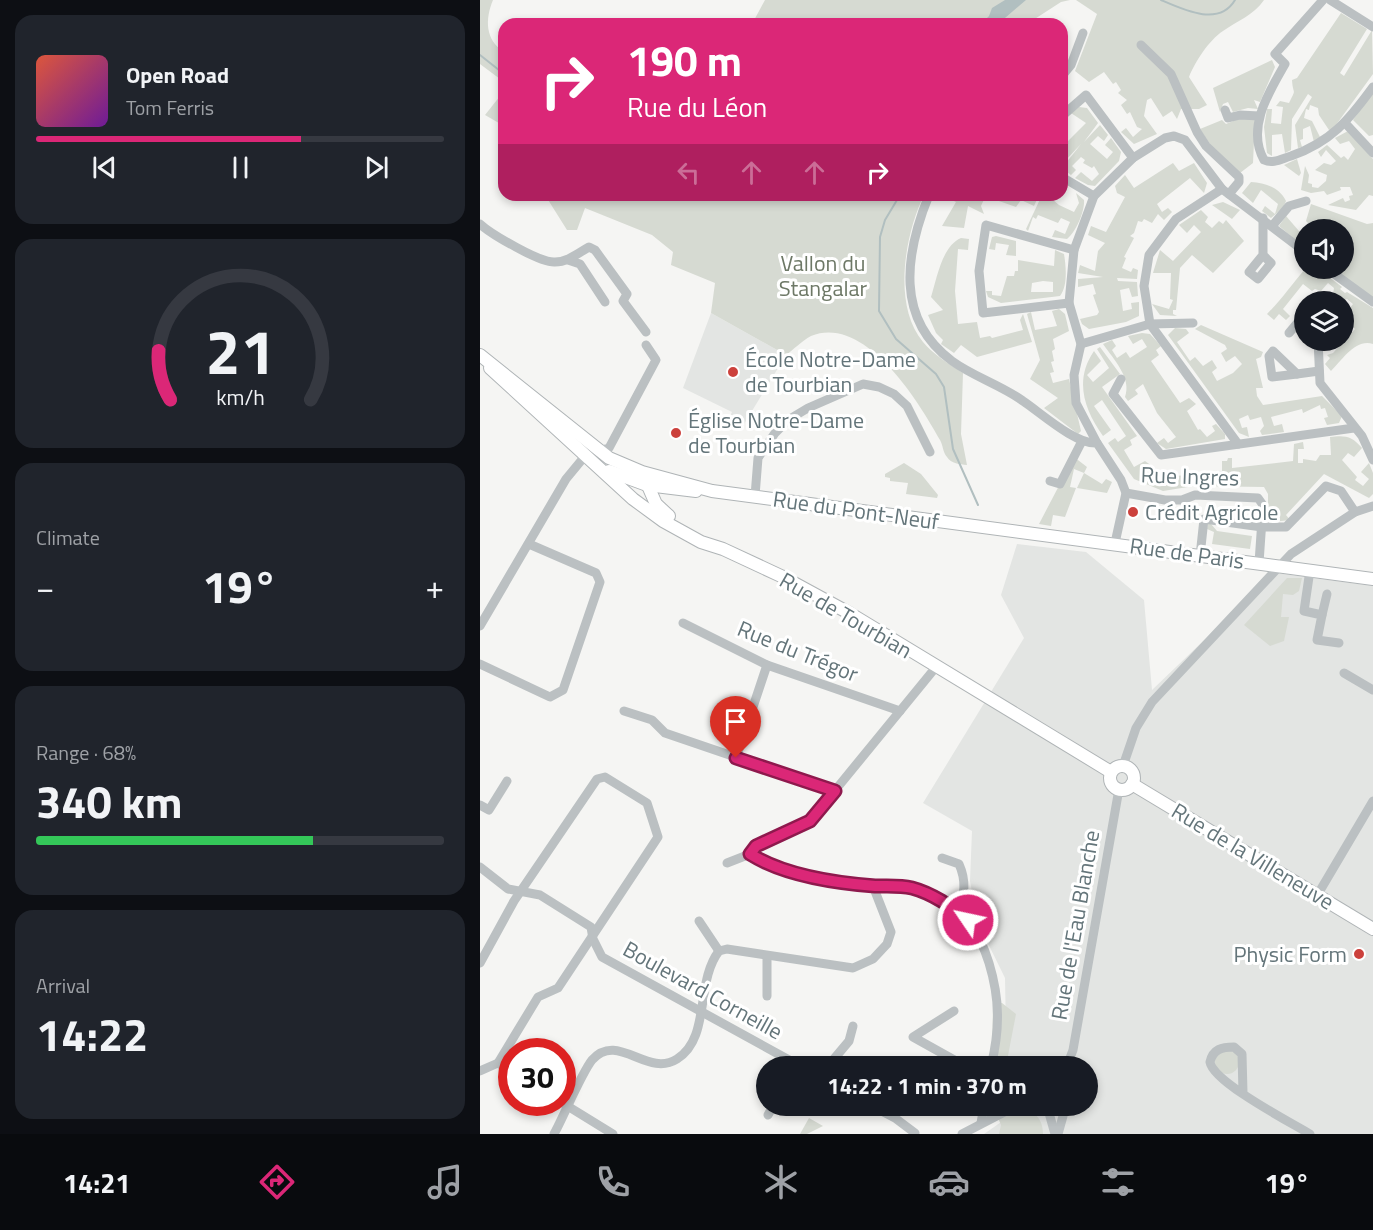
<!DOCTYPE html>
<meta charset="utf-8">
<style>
body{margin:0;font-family:"Titillium Web",sans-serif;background:#20242c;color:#f1f3f6;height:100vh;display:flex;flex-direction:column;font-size:22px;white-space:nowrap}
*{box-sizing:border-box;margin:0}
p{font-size:20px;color:#9ea1a6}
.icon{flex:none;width:33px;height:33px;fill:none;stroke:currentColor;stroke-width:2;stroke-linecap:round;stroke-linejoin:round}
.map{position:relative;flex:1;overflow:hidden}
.drawer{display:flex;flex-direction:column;gap:15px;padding:15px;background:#0d0f14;width:480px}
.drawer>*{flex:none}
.hud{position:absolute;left:18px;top:18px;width:570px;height:183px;border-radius:18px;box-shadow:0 3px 9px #0003;background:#db2777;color:#fff;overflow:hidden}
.controls{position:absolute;left:814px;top:219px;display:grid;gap:12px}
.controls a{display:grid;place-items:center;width:60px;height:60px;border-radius:50%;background:#171b24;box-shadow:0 3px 9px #0003;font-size:30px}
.speed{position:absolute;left:18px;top:1038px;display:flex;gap:12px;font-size:30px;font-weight:700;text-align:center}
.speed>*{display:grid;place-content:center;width:78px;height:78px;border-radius:50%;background:#171b24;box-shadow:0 3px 9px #0003;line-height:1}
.speed .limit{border:9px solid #d22;background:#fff;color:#111}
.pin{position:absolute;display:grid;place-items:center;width:51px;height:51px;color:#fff;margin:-62px -26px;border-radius:50% 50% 50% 0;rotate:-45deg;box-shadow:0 0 6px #0007}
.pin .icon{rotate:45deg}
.me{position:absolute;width:66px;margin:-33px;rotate:304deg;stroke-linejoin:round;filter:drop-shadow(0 0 4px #0008)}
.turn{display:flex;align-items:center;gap:21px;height:126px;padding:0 30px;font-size:27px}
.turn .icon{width:78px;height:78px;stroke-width:2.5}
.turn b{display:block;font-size:42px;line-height:51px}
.lanes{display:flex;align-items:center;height:57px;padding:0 30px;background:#0003;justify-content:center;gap:30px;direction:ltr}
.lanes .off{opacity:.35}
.big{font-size:45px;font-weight:700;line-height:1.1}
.drawer .card{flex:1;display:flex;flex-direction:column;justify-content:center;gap:9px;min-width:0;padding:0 21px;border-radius:18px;background:#20242c}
.drawer .dial{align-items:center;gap:0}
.dial svg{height:156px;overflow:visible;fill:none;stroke:#363941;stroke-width:7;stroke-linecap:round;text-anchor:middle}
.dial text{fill:#f1f3f6;stroke:none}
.song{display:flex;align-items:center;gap:18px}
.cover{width:72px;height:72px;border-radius:9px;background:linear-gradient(135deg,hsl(10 70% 55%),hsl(280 70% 35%))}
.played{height:6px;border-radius:3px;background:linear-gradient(90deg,#db2777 65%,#363941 65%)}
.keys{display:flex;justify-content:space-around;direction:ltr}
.heat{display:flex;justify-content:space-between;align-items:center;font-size:33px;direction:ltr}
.charge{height:9px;border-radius:4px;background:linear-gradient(90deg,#34c759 68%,#363941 0)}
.trip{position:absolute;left:276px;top:1056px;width:342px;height:60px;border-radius:30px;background:#171b24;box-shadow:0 3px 9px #0003;font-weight:700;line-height:60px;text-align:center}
.dock{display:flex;height:96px;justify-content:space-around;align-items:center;background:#090b0e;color:#9ea1a6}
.dock .icon{width:42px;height:42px}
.dock .on{color:#db2777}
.dock b{font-size:27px;color:#f1f3f6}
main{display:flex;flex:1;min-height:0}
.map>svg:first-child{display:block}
</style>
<main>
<section class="drawer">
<div class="card">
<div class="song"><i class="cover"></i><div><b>Open Road</b><p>Tom Ferris</p></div></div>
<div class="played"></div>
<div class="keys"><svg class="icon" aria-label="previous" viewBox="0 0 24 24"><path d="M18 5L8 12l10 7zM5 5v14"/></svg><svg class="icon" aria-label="pause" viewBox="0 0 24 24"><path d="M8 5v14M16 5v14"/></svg><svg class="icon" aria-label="next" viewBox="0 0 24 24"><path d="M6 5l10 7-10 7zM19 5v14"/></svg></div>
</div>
<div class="card dial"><svg viewBox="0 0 100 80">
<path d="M14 69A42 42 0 1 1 86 69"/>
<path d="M14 69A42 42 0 0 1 8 44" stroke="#db2777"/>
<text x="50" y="56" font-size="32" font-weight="700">21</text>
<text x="50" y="72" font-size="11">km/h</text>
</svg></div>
<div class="card"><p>Climate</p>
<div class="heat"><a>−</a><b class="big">19°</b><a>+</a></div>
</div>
<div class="card"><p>Range · 68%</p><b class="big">340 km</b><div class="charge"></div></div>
<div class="card"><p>Arrival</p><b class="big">14:22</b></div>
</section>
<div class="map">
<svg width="893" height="1134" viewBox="0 0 893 1134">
<rect width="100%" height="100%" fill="#f5f5f3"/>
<g fill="#e3e5e3">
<path d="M231 313 306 355 261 429 247 422 252 412 203 388Z"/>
<path d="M537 544 606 552 664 600 672 690 745 620 788 572 893 586V1134H504L524 1120 518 1106H608V1066H521L526 1031 525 978 498 923 490 881 492 831 443 803 544 638 521 595Z"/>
</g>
<g fill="#d6dad2" fill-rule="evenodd">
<path d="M0 0H13C5 19 5 40 24 52V82L0 64Z"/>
<path d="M285 0H590L581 2 547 24H272Z"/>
<path d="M596 0H784C774 15 757 21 743 31 729 40 715 62 709 77L727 105 719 109H701L697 119 692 111 683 117 671 98 667 100 664 116 677 134 654 144 641 132 646 128 653 137 662 129 657 127 650 112 647 114 641 105 647 100 638 93 641 90 636 82 633 84 624 72 609 82 595 71 617 14Z"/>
<path d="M861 13 887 29 860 73 864 76 892 30 893 74 853 129 849 130 839 115 838 108 830 105 829 110 826 109 824 118 832 121 840 137 834 142 830 126 823 129V139L820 140 822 147 818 148 815 125 832 97 828 94 812 119 811 150 805 153 802 134 792 135V156L787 153 784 127 787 109H792L791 123 801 124 803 107 796 106 800 101 809 103C817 87 813 96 812 80L817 78Z"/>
<path d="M792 60 795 67 780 102 774 100 778 109 768 108 753 112 748 102 743 104 740 112 733 88Z"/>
<path d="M24 91V126L5 115Z"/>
<path d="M893 92V135L889 136 873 120Z"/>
<path d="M599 107 607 108 618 123 604 142 620 125 628 135 624 141 618 136 610 144 627 159 633 152 625 145 631 138 641 152 639 161 615 186 608 185 595 178 601 172 612 181 619 174 614 166 612 168 603 163 605 160 601 157 592 166 596 170 591 175 582 168 601 144 582 164 583 146 606 123 591 113Z"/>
<path d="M765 116 775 119 773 163 760 173 735 152 720 129 742 120 746 124Z"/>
<path d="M868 131 893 159V196L889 195 876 210 848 205 863 198 865 202 870 200 869 196 873 195 870 187H860L861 190 847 195 844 191 831 193 821 190 825 166 829 175 828 183 832 184V187L838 188 846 181 847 175 835 170 844 163 851 165 856 161 846 150 841 157 838 152 847 145 861 158 864 156 868 160 875 149 869 141 860 144 855 138Z"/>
<path d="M817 159 821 173 819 176 804 165Z"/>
<path d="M693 163 699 171 714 163 727 183 724 193 710 178 677 204 682 212 688 208 692 212 684 220 678 214 672 223 664 219 662 222 658 221 654 233 650 236 654 238 644 257 646 258 642 268 651 272 653 268 658 270 657 279 637 278 638 281 657 282 658 296 652 297 649 288 640 290 643 311 652 309 651 303 659 302V316L646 322 609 329 602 324 600 319 617 315 619 312 613 295 616 294 613 284 598 287V279L623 277 598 273 600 265 615 271 618 251 625 243 608 235 611 226 626 232 645 197 637 193 635 186 645 175 654 188Z"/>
<path d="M771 182C785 183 799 187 806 201L803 208 791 218 782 211 785 206 795 214 798 204 781 190 773 203 762 193Z"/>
<path d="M596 193 604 200C605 211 596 232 587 239L572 237 575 230 585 234 590 222 581 218 578 223 558 215 556 219 553 217 548 231 546 229 562 195H567L579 205 594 212 599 203Z"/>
<path d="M65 195H444C425 234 412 305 443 342 453 354 469 364 483 373L481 434 487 465C480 464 471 464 467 457 463 453 463 445 460 440 439 402 385 314 331 336 323 340 313 350 306 355L231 313 235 283 191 265 193 252 172 235 105 208 97 230H87Z"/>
<path d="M461 195 472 198 474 195H506L501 206 504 214 488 206 484 228 462 226 476 202Z"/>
<path d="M510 195H559L554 206 541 200 536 207 516 200Z"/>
<path d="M743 202 760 210 752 219 732 205Z"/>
<path d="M831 204 887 224 893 223V298L850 269 864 268V230L834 229 826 221Z"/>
<path d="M721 210 728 217 725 222 732 228 739 221 743 224 746 220 764 241 733 273 712 255 700 268 696 310H693V314L697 316 680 315 672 304 689 309 693 300 690 299 691 273H673L680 250 693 261 721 232 714 225 707 233 699 225Z"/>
<path d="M806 216 825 238V248L799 226Z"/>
<path d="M516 236 536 241V256L526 255 529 245 516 243 515 250 509 249 512 237Z"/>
<path d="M481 238 489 239 488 250 478 249 475 291 478 324 497 322 500 338 510 336 512 338 543 330 540 320 543 314 552 342 497 357 481 345 474 353 461 344 463 340 456 333 448 315 463 310 451 297C457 278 462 246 481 238Z"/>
<path d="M575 250 584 254C586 266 588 286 580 296L521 303 508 297 506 291H512V295L521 296 527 276H534L535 271H538V260L574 266ZM563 281 573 282V292H551L552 283Z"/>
<path d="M826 268 839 269 862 287 860 289 865 293 867 292 893 308V344C876 338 862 360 851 371L845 364 850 358 847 355 853 353 875 329 867 321 866 313 873 304 867 299 861 301 853 294 854 288 848 283 841 291 835 289 832 291 823 284 803 309 810 316 806 320 799 314 794 320 787 314C802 299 812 284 826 268Z"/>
<path d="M579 309 585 314 589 331 573 339 575 349 572 351 574 361 571 362 574 372 570 373 573 383 589 379 601 431 598 434 564 408 578 398 550 379 560 360 547 314 551 312 555 330 577 326 572 311Z"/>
<path d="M721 325 783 352 781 357 776 359 783 388H776L777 396 783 405 842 396 862 416 859 423 847 425 844 418 848 417 845 408 841 409 840 405 823 413 822 409 791 417 794 426 802 424 804 432 782 435 780 431 784 426 781 417 770 420 768 415 759 419 762 428 767 427 769 437 759 433 688 335 695 328 706 329 709 333 697 342 710 361 715 357 723 366 732 360 737 368 732 372 737 381 753 373 762 364 755 356 746 362 741 353 747 349 745 345 715 329Z"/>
<path d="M662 333 670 334 681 346 676 350 679 355 671 361 700 403 709 398 716 404 707 411 718 430 720 429 727 437 735 431 732 426 736 424 745 434V439L686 449 677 443 684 438 688 443 696 437 677 413 663 384 655 390 658 394 648 401 645 397C652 378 634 360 623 344L632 340 636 346 632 350 637 358 646 352 650 358 667 347 662 339 653 344 648 336Z"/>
<path d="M620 347 640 374 622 387 657 436 650 440 652 445 644 450 654 467 665 461 676 469 674 482H682L687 477 742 471V461H747L748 458H752V468L813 461 814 444 823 442 824 449H818V463H823V459L836 461 840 455H851L850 437C865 435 872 436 882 448L874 457 868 453 862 460 877 477 875 480 883 486 889 479 881 472 889 463 893 473V494L889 498 844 474 806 515 810 520 792 522 793 517H788V494L784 487 714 486 683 491 654 479 628 443 635 438 638 442 646 436 622 400 614 406 631 430 623 436C604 409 594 380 614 351L621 361 607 375 613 382 629 368 617 349Z"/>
<path d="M594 457 607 467 604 473 622 484 626 479 632 482 627 493 597 488 604 473 594 469 590 487 596 488 585 517 573 515 571 526 559 524Z"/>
<path d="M424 463 441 474 458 495 457 498 426 494 428 483 410 481V478L405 477V474Z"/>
<path d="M728 524H731L737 531 772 536 770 549 732 544 734 532 727 529Z"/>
<path d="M807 578H822L819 591 813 595 803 594 801 617H809L804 641 790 646 764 625Z"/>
<path d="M513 1003H522L536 1014 526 1066H507L512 1053Z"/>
<circle cx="747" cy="1062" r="12"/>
<path d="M513 1106C535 1106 563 1106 563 1134H519L521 1125Z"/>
<path d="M329 1118 343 1126 327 1134H320Z"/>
</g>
<path fill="#b1bfc0" d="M525 0H546L518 24H501L509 16 512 8Z"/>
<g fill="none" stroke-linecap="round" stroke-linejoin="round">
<g stroke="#b1bfc0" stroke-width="2">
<path d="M681 0C704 10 739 27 755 0"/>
<path d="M0 55 24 74"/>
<path d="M420 195 405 220 400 237 399 311 416 339 456 374 464 387 473 449 498 505"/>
</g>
<defs>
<g id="major">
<path d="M0 355 129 458 162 472 232 491 893 579"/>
<path d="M10 368 153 499 183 521 221 542 243 549 301 576 369 613 631 772"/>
<path d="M129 471 167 485 216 491"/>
<path d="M165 479 176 504 189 516"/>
<circle cx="642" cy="778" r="12"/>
<path d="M652 784 893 929"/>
</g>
</defs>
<use href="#major" stroke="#afb4b6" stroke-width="14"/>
<g stroke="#bbc0c2" stroke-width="9">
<path d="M843 0 795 54 805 64C789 92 766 128 784 160 793 164 801 159 811 156 851 142 869 120 893 87"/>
<path d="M850 0 893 27"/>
<path d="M661 45 691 74 717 132 726 146 759 177V182L749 194"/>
<path d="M582 76 591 65 603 33"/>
<path d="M745 110 748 118 760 115 779 116"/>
<path d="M582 116 606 95 653 158"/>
<path d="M866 124 893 153"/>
<path d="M582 177 614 196"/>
<path d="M742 189 696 219 669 255 664 286 670 324 758 444"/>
<path d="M449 195C425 254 415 319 472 361 494 377 521 385 543 401 561 413 596 445 617 443L641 480 646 493 635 543"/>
<path d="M783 218V255L769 272 778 279 791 263 783 255"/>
<path d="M0 224C11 234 60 263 75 262 88 262 98 253 109 247L115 250 147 294 143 301 166 332"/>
<path d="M793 225 809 206 826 201"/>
<path d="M88 260 100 264 125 302"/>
<path d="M846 268 893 302"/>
<path d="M589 303 503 313 499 271 506 225 594 250"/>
<path d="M809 333 820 320"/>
<path d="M838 340 840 383 882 436 893 460"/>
<path d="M601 344 670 324 713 323"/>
<path d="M793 351 817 374 792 377 789 356Z"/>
<path d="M817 374 839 371"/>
<path d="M641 379 633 394 681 455 874 428"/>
<path d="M617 443 596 403 594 375 601 344 589 303 594 250 614 196 653 158 685 138 694 136 705 140 742 189 825 252"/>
<path d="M118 451 129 448 176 360 166 345"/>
<path d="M570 481 580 484 602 441"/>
<path d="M646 493 685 500H702L715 495 778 498 783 505 779 563"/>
<path d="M275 496 278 458 295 433 308 420 328 408 383 384 399 387 414 394 427 406 450 452"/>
<path d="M720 556 724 519 782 527H806L846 486 861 491 875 512"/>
<path d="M830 570 824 611 842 615 837 640 859 643"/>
<path d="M842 615 847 594"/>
<path d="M203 623 287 665 420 711"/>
<path d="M0 626 86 479 105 456"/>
<path d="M0 664 70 697 83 690 120 582 116 573 49 544"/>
<path d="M864 673 893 690"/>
<path d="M144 711 172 720 185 733 355 791"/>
<path d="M256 758 287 665"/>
<path d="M643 766 656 728 672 702 811 554 875 512 893 506"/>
<path d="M0 805 9 810 27 781"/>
<path d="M270 854C305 876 354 883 394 886 406 887 419 885 430 888 439 890 448 895 455 899 487 916 498 928 509 963 520 999 520 1030 511 1066"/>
<path d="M270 854 276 846 330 821 456 667"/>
<path d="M462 858 479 864C487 882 484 894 479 912"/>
<path d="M247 863 270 854"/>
<path d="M0 867 28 889 60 895 111 927 113 939 122 957 320 1066"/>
<path d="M838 894 893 801"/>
<path d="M219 921 239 951"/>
<path d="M0 963 34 901 117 779 125 777 167 803 178 837 78 988 58 997 18 1063 0 1071"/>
<path d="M287 996V957"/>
<path d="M474 1011 433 1037 485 1066"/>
<path d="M18 1063 32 1072"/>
<path d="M348 1066 369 1041 373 1026"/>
<path d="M587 1066 593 1050 639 789"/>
<path d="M763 1093 762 1054 754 1047C742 1047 733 1049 730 1062 733 1082 810 1122 830 1134"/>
<path d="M81 1102 133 1134"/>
<path d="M392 1106 415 1118 435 1133"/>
<path d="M567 1106 575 1134"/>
<path d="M288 1115 293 1106"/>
<path d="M501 1123 504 1106"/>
<path d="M74 1134C84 1116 101 1074 112 1060 138 1031 167 1078 197 1059 231 1038 215 982 239 951L247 949 373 968 393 959 407 944 411 932 393 886"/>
<path d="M482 1134 536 1106"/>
<path d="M578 1134 583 1116 582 1106"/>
</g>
<use href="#major" stroke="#fff" stroke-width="12"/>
</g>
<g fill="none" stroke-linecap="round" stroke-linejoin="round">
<defs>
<path id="route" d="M256 758 355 791 330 821 276 846 270 854C305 876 355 883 395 886 407 886 420 885 432 888 451 893 473 907 488 920"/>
</defs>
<use href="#route" stroke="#8e194d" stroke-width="15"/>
<use href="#route" stroke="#db2777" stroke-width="10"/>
</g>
<g fill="#cc413c" stroke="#fff" stroke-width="2">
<circle cx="253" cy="372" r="6"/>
<circle cx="196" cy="433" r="6"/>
<circle cx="653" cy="512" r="6"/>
<circle cx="879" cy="954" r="6"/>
</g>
<g text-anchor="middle" stroke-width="6" stroke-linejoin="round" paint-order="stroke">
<g font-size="22" fill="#6d7866" stroke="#fff">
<text x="343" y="271">Vallon du<tspan x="343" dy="25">Stangalar</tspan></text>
</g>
<g font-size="22" fill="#64757a" stroke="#fff" text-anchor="start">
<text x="265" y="367">École Notre-Dame<tspan x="265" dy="25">de Tourbian</tspan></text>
<text x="208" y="428">Église Notre-Dame<tspan x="208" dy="25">de Tourbian</tspan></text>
<text x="665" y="520">Crédit Agricole</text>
<text x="867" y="962" text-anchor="end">Physic Form</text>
</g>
<g font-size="22" fill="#64757a" stroke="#fff">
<text transform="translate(710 476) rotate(2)" y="8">Rue Ingres</text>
<text transform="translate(376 510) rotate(8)" y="8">Rue du Pont-Neuf</text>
<text transform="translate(707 553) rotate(8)" y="8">Rue de Paris</text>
<text transform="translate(366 615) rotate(30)" y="8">Rue de Tourbian</text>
<text transform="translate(318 651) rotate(22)" y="8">Rue du Trégor</text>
<text transform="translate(773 856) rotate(31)" y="8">Rue de la Villeneuve</text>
<text transform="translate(595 925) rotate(-80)" y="8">Rue de l'Eau Blanche</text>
<text transform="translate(223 990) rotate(29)" y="8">Boulevard Corneille</text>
</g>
</g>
</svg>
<div class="controls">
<a><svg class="icon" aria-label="sound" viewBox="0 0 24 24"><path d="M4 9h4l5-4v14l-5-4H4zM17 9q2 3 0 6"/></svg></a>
<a><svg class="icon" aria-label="layers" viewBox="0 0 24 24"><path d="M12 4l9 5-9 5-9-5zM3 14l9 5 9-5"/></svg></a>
</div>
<div class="speed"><div class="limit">30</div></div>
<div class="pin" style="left:256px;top:758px;background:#d93025"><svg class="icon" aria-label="arrive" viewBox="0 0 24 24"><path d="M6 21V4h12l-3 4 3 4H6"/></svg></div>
<svg class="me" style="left:488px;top:920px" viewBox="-20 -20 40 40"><circle r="17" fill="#db2777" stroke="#fff" stroke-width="3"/><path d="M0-11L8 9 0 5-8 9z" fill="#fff"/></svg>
<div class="trip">14:22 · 1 min · 370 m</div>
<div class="hud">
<div class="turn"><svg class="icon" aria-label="right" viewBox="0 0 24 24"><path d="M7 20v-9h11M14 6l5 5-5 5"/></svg><div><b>190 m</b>Rue du Léon</div></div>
<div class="lanes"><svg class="icon off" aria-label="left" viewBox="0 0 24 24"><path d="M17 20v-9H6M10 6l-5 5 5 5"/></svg><svg class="icon off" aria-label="ahead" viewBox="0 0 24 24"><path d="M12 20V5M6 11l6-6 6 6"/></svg><svg class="icon off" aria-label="ahead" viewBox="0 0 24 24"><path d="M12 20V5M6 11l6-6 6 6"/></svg><svg class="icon" aria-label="right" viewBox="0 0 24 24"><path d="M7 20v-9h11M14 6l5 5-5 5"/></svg></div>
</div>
</div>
</main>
<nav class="dock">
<b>14:21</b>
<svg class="icon on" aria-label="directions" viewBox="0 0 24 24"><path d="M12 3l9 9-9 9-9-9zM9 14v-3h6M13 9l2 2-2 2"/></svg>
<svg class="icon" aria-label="music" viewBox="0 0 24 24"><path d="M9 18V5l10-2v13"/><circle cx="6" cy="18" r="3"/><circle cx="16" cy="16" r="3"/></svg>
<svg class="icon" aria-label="phone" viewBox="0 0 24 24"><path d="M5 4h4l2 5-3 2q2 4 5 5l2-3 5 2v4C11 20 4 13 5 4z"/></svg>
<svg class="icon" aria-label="climate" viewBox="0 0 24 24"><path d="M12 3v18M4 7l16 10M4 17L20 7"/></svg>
<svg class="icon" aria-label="car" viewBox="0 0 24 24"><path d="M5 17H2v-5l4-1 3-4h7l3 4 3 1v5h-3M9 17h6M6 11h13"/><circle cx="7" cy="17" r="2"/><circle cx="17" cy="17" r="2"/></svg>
<svg class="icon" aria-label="filters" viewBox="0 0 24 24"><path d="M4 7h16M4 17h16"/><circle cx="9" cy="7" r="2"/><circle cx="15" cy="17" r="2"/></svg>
<b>19°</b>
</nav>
